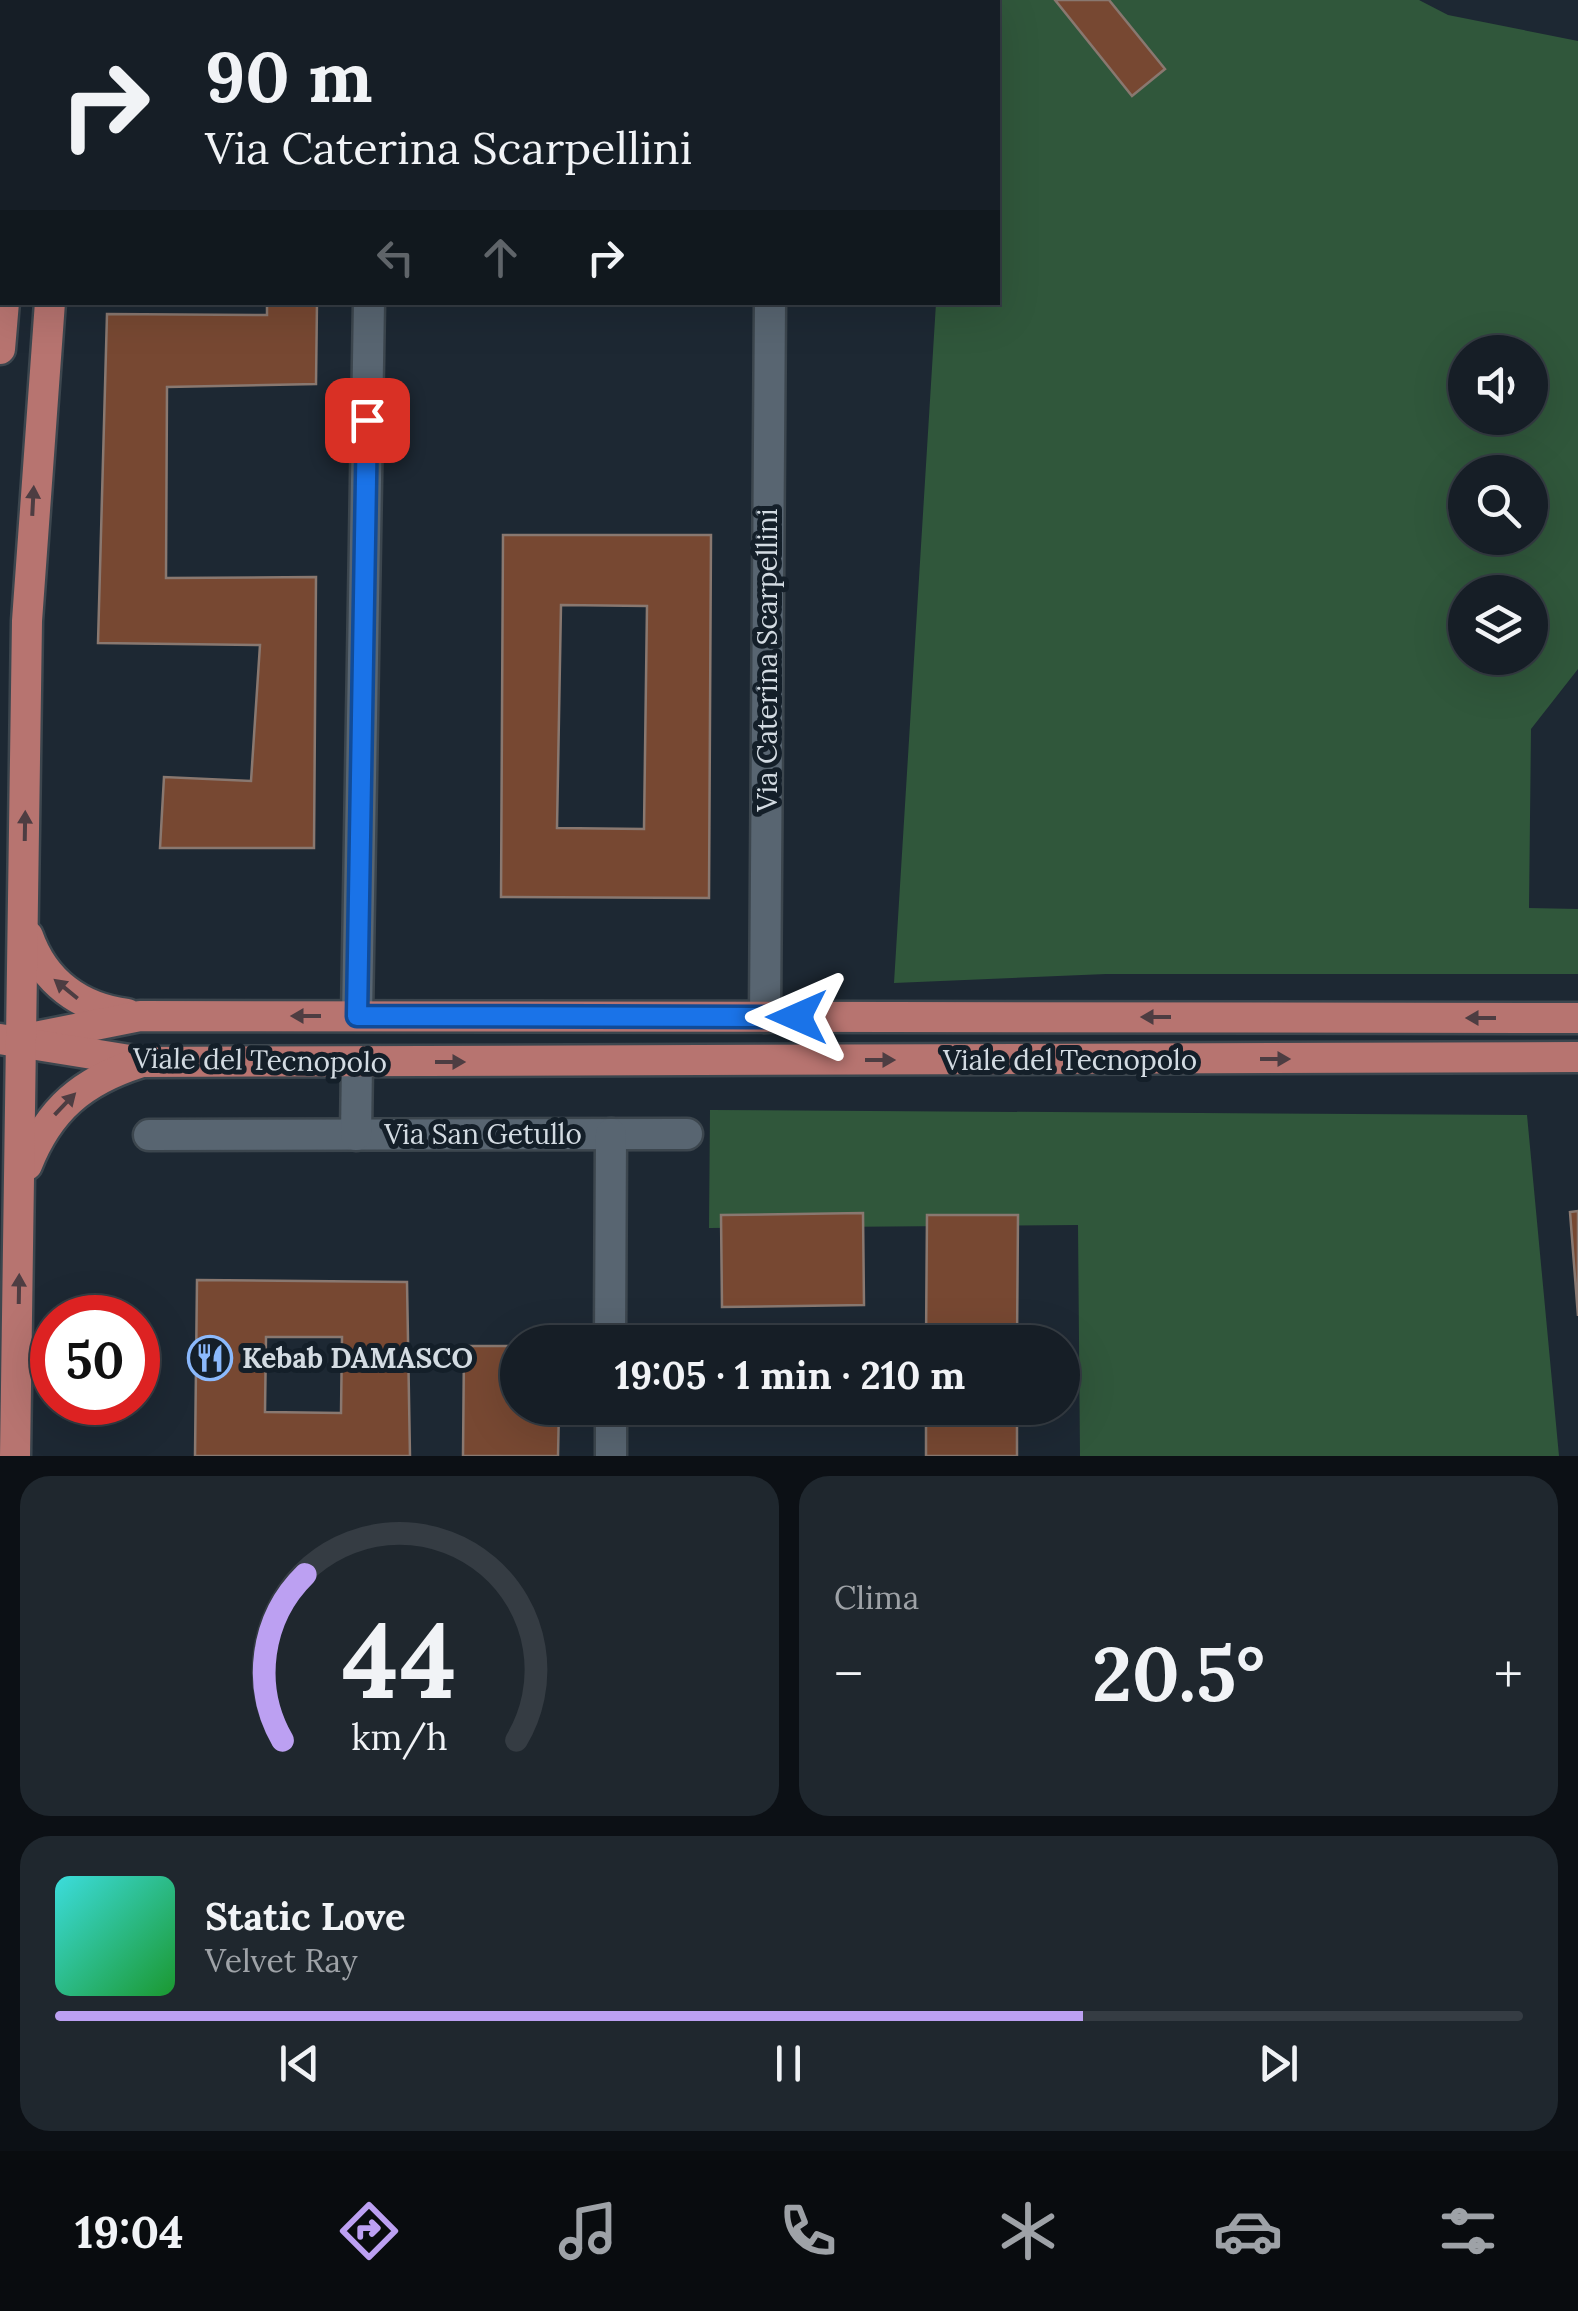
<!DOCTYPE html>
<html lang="it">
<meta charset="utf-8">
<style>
body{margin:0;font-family:Lora,serif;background:#1f272e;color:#f1f3f6;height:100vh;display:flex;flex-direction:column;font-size:38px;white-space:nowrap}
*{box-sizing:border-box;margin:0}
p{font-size:32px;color:#9ea2a7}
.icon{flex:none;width:55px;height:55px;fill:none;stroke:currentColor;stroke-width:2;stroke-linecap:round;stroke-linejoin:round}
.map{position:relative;height:1456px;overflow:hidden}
.sheet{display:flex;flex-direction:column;gap:20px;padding:20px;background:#0c1015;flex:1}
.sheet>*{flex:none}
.guide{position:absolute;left:0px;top:0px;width:1000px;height:305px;box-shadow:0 10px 40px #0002,0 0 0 2px #353c43;background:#161e26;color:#f1f3f6;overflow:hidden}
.controls{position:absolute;left:1448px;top:335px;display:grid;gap:20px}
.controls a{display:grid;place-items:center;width:100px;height:100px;border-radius:50%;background:#161e26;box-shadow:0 10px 40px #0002,0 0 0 2px #353c43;font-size:50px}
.speed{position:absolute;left:30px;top:1295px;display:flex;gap:20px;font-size:50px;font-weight:700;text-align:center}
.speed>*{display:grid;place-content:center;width:130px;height:130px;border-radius:50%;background:#161e26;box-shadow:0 10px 40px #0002,0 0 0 2px #353c43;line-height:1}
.speed .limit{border:15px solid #d22;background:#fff;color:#111}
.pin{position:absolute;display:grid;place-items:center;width:85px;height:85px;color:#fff;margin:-42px;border-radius:20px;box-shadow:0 5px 15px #0006}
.me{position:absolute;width:110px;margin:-55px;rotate:270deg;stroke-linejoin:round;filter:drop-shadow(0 0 8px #0008)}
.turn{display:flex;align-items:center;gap:35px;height:210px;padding:0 40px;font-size:45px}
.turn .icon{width:130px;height:130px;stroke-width:2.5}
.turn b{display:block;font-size:70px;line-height:85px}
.lanes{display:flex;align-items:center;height:95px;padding:0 40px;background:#0003;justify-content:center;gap:50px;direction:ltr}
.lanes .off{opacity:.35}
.big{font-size:75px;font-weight:700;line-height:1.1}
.sheet .tile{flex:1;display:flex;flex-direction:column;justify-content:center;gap:15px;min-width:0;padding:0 35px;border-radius:30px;background:#1f272e}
.sheet .dial{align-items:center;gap:0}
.dial svg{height:260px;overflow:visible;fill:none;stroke:#353c43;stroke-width:7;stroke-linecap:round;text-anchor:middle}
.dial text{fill:#f1f3f6;stroke:none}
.song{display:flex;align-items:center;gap:30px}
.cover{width:120px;height:120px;border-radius:15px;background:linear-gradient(135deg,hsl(180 70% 55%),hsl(130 70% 35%))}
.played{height:10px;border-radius:5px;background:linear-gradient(90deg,#bca0f2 70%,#353c43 70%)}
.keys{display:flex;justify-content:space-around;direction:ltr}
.heat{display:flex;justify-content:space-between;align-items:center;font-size:55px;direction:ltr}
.sheet .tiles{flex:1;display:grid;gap:20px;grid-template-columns:1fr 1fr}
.tile:last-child{grid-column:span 2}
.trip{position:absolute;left:500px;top:1325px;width:580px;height:100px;border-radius:50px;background:#161e26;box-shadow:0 10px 40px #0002,0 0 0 2px #353c43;font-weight:700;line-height:100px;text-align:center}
.tabs{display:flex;height:160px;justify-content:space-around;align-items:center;background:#090c0f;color:#9ea2a7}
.tabs .icon{width:70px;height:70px}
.tabs .on{color:#bca0f2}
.tabs b{font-size:45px;color:#f1f3f6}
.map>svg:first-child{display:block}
</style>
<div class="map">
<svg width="1578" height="1456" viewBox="0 0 1578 1456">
<rect width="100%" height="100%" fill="#1d2833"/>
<g fill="#30573b" fill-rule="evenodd">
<path d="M955 0H1419L1448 15 1578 41V669L1531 729 1529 908 1578 909V974H1106L894 983 936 303 998 302V2ZM1465 352H1530V418H1465ZM1465 472H1530V538H1465ZM1465 592H1530V658H1465Z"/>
<path d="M710 1110 1527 1115 1559 1456H1080L1078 1225 709 1228Z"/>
</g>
<g fill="#774832" stroke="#897870" stroke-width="2.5" fill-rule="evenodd">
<path d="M1055 0H1109L1165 69 1132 96Z"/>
<path d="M317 302 316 384 167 387 166 578 316 577 314 848H160L164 777 251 781 260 645 98 643 107 314 267 315V303Z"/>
<path d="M503 535H711L709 898 501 897ZM561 605 647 606 644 829 557 828Z"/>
<path d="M1578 1211V1316L1570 1212Z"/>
<path d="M863 1213 864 1305 722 1307 721 1215Z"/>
<path d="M927 1215H1018L1017 1342H926Z"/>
<path d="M197 1280 407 1282 410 1456H195ZM266 1337H342L341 1413 265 1412Z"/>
<path d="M464 1346H518V1408H559L558 1456H463Z"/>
<rect x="926" y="1408" width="91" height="48"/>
</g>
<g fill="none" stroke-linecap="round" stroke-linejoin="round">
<defs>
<g id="minor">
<path d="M628 0 642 2"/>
<path d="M381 2 382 0"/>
<path d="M357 1016 369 302"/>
<path d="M765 1017 770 302"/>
<path d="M149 1135 687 1134"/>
<path d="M356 1135 357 1063"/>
<path d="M610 1342 611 1134"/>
<path d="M611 1408V1456"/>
</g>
<g id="major">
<path d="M70 0V2"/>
<path d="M46 2V0"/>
<path d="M0 349 4 302"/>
<path d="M28 936C44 982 80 1008 127 1014"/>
<path d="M35 1037 140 1016 1578 1018"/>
<path d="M0 1039 142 1062 1578 1057"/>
<path d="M27 1165C49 1109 83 1081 139 1063"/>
<path d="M15 1456 27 621 50 302"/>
</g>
</defs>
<use href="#minor" stroke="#3c464e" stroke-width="35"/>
<use href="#major" stroke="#3c464e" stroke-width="35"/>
<use href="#minor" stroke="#586571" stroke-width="30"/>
<use href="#major" stroke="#b77470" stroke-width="30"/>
</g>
<defs><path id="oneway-solid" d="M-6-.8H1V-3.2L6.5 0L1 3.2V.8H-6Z" transform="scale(2.5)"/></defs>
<g fill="#4d3d42">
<use href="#oneway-solid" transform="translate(33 501) rotate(-87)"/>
<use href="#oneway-solid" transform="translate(25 826) rotate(-89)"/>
<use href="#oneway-solid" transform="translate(66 989) rotate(-141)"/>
<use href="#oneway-solid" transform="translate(306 1016) rotate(-180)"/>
<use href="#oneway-solid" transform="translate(1156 1017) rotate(-180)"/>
<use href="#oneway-solid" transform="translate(1481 1018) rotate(-180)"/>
<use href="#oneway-solid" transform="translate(1275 1059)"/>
<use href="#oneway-solid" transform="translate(880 1060)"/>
<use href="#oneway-solid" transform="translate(450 1062)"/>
<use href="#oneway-solid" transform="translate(65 1104) rotate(-46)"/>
<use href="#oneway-solid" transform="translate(19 1289) rotate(-89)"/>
</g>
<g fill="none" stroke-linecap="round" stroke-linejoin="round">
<defs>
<path id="route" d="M367 420 357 1016 797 1017"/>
</defs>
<use href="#route" stroke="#114b97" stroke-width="25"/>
<use href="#route" stroke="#1a73e8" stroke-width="18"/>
</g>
<defs>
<symbol id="restaurant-ring" viewBox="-11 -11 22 22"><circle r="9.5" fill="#141f29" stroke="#8bb9fc" stroke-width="1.5"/><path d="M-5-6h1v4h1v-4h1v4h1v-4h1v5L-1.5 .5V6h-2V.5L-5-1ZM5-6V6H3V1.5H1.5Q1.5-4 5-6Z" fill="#8bb9fc"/></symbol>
</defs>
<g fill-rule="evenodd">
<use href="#restaurant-ring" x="185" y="1333" width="50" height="50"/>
</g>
<g text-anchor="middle" stroke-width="10" stroke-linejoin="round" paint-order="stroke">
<g font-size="28" fill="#d3dbe2" stroke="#141f29">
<text transform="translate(767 660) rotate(-90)" y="10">Via Caterina Scarpellini</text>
<text transform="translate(260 1060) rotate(1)" y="10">Viale del Tecnopolo</text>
<text x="1070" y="1070">Viale del Tecnopolo</text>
<text x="483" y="1144">Via San Getullo</text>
</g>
<g font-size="28" font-weight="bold" fill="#d3dbe2" stroke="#141f29" text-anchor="start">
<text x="242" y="1368">Kebab DAMASCO</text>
</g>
</g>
</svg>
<div class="controls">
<a><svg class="icon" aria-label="sound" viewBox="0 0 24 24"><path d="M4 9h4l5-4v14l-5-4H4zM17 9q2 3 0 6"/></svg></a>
<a><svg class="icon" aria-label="search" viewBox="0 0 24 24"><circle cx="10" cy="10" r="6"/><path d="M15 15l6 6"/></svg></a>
<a><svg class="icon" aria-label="layers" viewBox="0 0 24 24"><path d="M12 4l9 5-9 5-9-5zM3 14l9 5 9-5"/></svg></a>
</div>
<div class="speed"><div class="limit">50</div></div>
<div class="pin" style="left:367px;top:420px;background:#d93025"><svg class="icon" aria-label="arrive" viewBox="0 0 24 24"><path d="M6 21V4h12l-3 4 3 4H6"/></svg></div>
<svg class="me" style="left:797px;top:1017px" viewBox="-20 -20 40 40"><path d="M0-17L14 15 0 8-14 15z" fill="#1a73e8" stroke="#fff" stroke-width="4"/></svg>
<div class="trip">19:05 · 1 min · 210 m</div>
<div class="guide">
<div class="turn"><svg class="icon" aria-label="right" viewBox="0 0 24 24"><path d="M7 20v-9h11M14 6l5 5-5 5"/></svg><div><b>90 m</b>Via Caterina Scarpellini</div></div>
<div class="lanes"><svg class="icon off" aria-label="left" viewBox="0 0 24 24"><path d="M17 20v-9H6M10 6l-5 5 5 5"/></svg><svg class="icon off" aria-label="ahead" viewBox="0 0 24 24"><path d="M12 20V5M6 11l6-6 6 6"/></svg><svg class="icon" aria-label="right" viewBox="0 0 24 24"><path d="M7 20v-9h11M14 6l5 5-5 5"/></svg></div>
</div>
</div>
<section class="sheet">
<div class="tiles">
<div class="tile dial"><svg viewBox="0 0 100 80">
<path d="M14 69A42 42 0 1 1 86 69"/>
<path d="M14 69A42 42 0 0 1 21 18" stroke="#bca0f2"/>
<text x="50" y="56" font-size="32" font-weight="700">44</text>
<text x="50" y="72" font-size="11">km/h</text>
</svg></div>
<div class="tile"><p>Clima</p>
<div class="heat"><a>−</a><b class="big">20.5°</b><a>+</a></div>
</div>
<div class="tile">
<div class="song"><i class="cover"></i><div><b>Static Love</b><p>Velvet Ray</p></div></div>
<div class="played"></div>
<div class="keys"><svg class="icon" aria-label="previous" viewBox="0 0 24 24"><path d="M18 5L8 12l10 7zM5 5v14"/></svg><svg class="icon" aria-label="pause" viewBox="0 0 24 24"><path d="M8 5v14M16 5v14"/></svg><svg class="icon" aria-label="next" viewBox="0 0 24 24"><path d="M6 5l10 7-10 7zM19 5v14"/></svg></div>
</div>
</div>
</section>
<nav class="tabs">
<b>19:04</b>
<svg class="icon on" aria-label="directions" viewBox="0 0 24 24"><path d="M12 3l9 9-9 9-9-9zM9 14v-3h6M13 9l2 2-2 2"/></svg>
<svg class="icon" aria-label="music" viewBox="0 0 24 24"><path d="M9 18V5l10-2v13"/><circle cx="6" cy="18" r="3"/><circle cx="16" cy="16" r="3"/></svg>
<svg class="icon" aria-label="phone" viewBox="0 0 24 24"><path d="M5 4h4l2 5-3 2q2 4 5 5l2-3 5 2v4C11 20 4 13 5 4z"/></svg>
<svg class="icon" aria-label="climate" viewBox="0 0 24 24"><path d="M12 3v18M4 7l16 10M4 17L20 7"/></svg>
<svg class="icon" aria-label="car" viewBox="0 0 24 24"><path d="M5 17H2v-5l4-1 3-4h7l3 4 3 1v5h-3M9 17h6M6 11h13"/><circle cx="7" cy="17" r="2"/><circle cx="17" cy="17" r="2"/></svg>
<svg class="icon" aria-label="filters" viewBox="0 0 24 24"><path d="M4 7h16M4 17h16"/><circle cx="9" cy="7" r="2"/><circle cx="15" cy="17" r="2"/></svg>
</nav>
